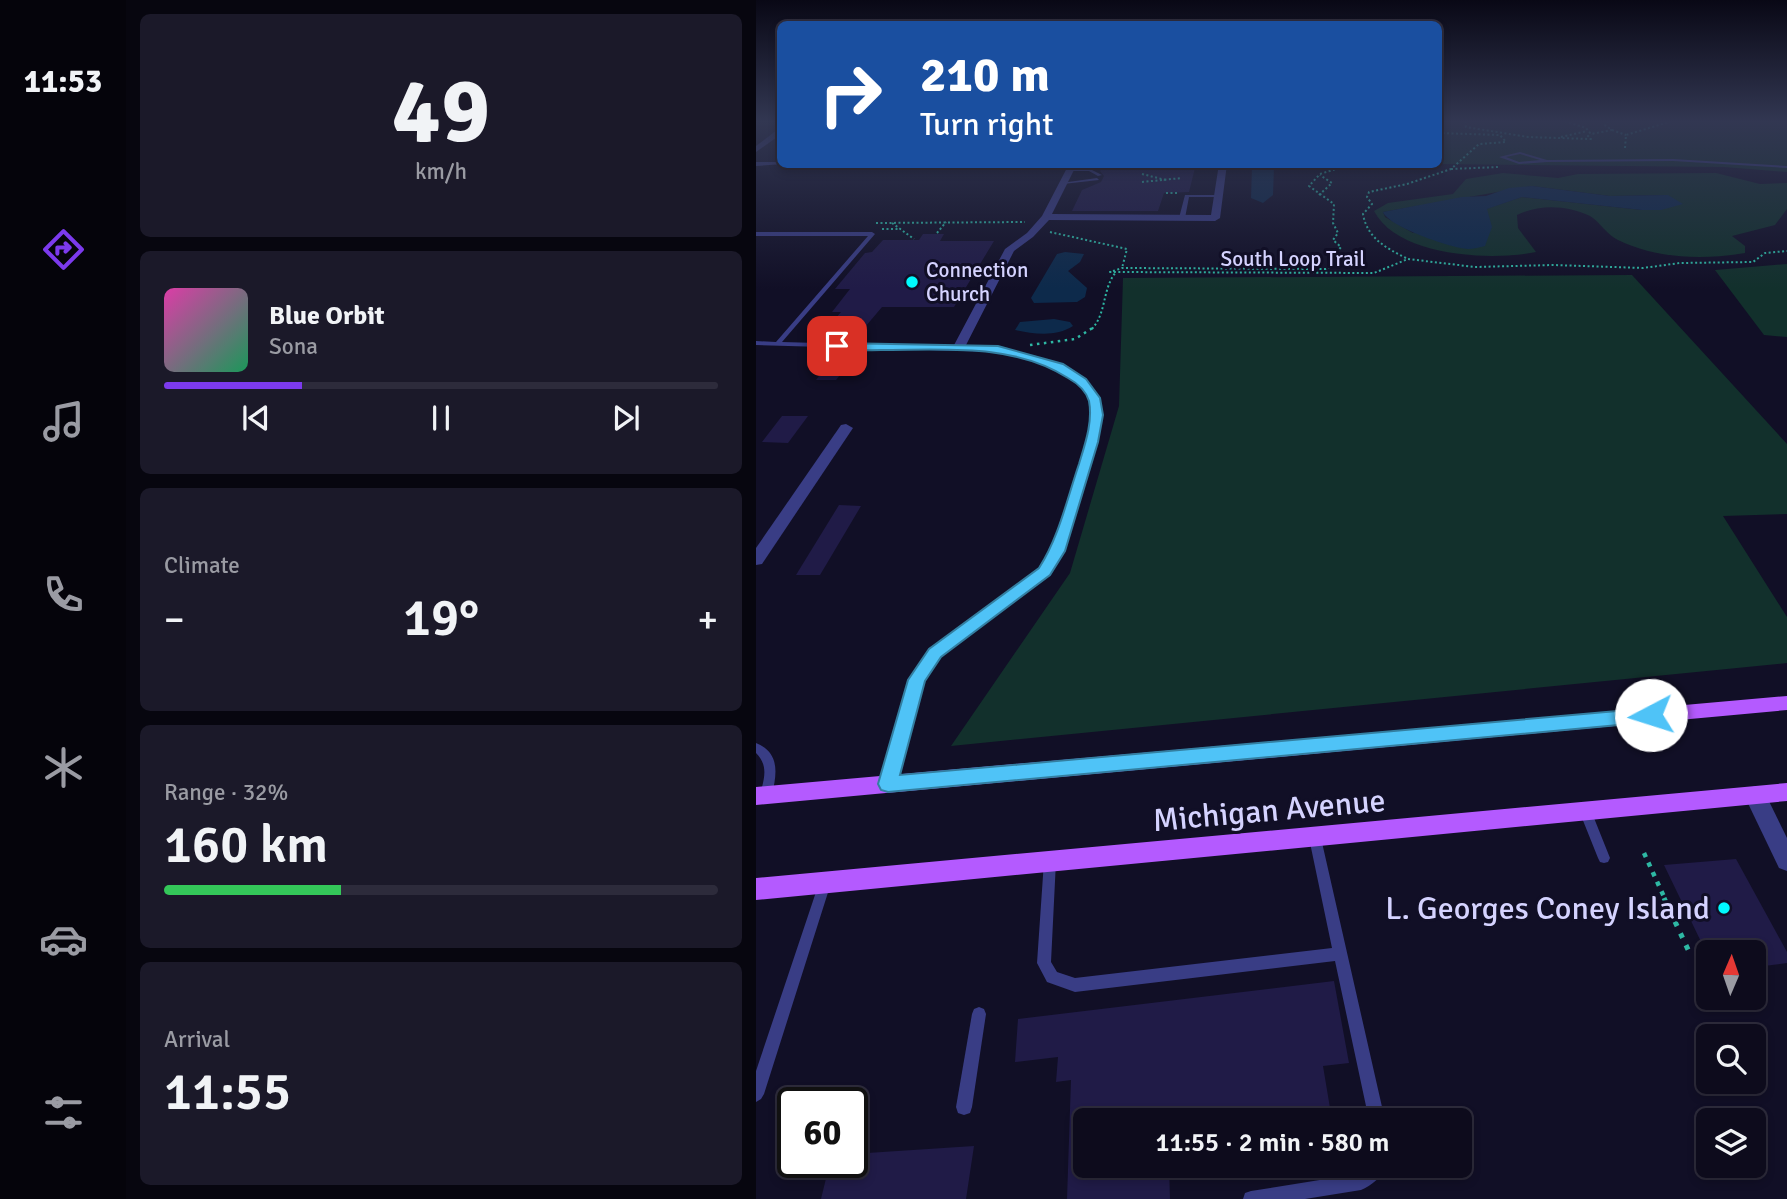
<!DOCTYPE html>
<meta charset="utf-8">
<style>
body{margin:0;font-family:Signika,sans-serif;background:#1b1929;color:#f1f3f6;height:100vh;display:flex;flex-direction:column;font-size:26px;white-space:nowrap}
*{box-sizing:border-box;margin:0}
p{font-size:23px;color:#9a9ba3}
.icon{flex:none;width:38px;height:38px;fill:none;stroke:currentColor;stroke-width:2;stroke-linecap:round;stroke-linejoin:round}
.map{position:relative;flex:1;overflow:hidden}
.sheet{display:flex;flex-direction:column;gap:14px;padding:14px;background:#07060f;width:630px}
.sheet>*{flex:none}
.top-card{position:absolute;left:21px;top:21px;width:665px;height:147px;border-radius:10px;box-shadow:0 4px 10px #0003,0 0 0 2px #2d2b3b;background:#1a4fa0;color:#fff;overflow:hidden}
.needle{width:46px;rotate:2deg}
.buttons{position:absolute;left:940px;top:940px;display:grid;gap:14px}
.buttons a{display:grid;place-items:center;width:70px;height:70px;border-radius:10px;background:#0d0b1c;box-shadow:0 4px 10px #0003,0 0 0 2px #2d2b3b;font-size:35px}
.speed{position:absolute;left:21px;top:1087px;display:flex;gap:14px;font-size:35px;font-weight:700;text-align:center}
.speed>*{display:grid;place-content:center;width:91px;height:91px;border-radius:50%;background:#0d0b1c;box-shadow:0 4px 10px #0003,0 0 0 2px #2d2b3b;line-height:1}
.speed .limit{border:4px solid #111;border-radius:10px;background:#fff;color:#111}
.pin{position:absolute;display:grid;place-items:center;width:60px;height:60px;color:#fff;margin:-30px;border-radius:14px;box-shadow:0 4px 10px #0006}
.me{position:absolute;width:77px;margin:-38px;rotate:265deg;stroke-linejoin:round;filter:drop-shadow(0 0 5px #0008)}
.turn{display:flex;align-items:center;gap:24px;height:147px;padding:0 28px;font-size:32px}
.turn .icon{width:91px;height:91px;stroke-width:2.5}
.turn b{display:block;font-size:49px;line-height:60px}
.big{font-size:52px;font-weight:600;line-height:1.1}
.sheet .tile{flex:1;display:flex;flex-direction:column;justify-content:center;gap:10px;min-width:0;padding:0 24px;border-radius:10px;background:#1b1929}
.sheet .dial{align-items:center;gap:0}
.dial b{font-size:91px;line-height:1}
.song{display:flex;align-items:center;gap:21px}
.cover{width:84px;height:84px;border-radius:10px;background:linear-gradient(135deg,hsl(320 70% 55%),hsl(150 70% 35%))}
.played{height:7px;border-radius:4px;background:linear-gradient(90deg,#7c3aed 25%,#2d2b3b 25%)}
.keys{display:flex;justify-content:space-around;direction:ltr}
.heat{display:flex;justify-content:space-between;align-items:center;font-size:38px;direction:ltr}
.charge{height:10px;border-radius:5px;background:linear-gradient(90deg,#34c759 32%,#2d2b3b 0)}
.trip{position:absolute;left:317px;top:1108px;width:399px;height:70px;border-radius:10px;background:#0d0b1c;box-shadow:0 4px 10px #0003,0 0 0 2px #2d2b3b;font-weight:600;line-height:70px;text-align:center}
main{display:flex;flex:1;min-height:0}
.tabs{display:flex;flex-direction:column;width:126px;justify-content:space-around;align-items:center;background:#05040b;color:#9a9ba3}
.tabs .icon{width:49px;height:49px}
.tabs .current{color:#7c3aed}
.tabs b{font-size:32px;color:#f1f3f6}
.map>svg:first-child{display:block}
</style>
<main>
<nav class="tabs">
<b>11:53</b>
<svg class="icon current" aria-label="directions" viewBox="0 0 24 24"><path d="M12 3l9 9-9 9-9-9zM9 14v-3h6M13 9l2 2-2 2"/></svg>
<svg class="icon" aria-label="music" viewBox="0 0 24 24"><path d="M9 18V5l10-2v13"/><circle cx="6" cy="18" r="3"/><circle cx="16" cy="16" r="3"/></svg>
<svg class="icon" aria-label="phone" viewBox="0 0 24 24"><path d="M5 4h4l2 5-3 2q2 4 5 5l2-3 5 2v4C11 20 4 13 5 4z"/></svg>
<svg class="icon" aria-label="climate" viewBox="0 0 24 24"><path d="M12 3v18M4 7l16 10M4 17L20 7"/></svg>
<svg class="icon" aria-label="car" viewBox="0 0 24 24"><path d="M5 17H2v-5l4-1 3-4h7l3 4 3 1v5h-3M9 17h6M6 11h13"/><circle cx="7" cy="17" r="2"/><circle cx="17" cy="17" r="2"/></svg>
<svg class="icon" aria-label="filters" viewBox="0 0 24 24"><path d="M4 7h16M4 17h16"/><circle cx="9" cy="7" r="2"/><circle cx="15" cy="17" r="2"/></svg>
</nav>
<section class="sheet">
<div class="tile dial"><b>49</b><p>km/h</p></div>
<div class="tile">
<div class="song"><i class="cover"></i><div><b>Blue Orbit</b><p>Sona</p></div></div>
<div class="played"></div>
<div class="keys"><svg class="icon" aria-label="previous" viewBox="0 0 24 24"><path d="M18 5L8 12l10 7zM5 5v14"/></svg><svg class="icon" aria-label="pause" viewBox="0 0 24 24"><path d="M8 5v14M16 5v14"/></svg><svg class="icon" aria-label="next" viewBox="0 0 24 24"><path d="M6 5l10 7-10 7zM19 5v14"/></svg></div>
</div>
<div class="tile"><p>Climate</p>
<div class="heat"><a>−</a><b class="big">19°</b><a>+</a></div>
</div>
<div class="tile"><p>Range · 32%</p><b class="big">160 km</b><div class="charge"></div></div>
<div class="tile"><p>Arrival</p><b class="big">11:55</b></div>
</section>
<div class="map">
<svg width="1031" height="1199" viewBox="0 0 1031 1199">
<rect width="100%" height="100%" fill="#110f26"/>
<g fill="#12302c" fill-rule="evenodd">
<path d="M682 121H1031V172L968 167 683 164Z"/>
<path d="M747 173 802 178 822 174 960 173 1004 184 1031 183V209L1019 225 976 236 989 246V253C948 260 901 259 862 240 851 235 844 222 834 216 811 205 783 204 761 215L762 228 780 252C735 261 642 257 618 211L632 203 697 194 710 179ZM776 186 854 196 912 195 886 210 766 197 657 233 629 217 627 212Z"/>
<path d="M1031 264V337L1008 335 959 270Z"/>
<path d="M876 275 1031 444V514L967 516 1031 617V663L195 746 314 573 363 406 367 278Z"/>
</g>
<g fill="#0d2a4b">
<path d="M507 165 518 167 517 195 507 203 495 198 496 167Z"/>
<path d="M776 186 854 196 912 195 927 204 905 210H886L766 197 731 209 736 227 729 246C724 247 717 249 712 249 695 248 633 227 627 212L706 197 730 196 753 188Z"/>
<path d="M309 252 328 254 324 262 312 271 331 288 329 297 321 302 278 303 275 298 301 254Z"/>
<path d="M298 319 314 322 317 326C300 337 278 334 259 330L264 322Z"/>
</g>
<g fill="#201b47">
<path d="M348 164H440L433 192 408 193 402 211H316L326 190 345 182 348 176 344 171Z"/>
<path d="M167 234H188L184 241H238L198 307H126L104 333 82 338 67 334 85 312H76L94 289H79L109 253 116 252 127 240H163Z"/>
<path d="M72 364 92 365 80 380H60Z"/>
<path d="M26 416H52L32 443 6 442Z"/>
<path d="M83 505 105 506 64 575H40Z"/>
<path d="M980 859 1031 952V963L1008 966 998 952H950L908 865Z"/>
<path d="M578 981 593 1063 567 1066 576 1120H329V1166H413L414 1199H311L315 1080 300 1082 302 1057 259 1062 262 1019Z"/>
<path d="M218 1146 210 1199H65L74 1162H96V1154Z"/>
</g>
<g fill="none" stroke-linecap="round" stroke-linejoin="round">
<g stroke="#2eb8a4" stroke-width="2" stroke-dasharray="2 2.5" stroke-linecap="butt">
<path d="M709 121 710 127 772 137 835 139 832 136 835 134"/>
<path d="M762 121H785"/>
<path d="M809 121 830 128 835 134 856 130 849 125 852 121"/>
<path d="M856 130 870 135"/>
<path d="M682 133 744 135 750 142"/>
<path d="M805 137 831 131"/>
<path d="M869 148 870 135 916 121"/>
<path d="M596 164 564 174 553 186 578 204 577 223 582 233 577 240 585 247 579 255 582 263 570 269 366 268 354 272 618 273 652 259 719 267 797 265 887 268 924 263 997 262 1009 253 1031 251"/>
<path d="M695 169 742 167"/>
<path d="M386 174 410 180"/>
<path d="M386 182 426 178"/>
<path d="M410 193H421"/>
<path d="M563 195 576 183 564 175"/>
<path d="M120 223 269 222"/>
<path d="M136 223 158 239"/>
<path d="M126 229H145"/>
<path d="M294 232 371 249 366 268"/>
<path d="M181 233 190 222"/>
<path d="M650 258C630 248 611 238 607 214L616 204 611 197 613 192 651 184 695 169 723 144 750 142"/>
<path d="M336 329C351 312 346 289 360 272"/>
</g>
<path stroke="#2eb8a4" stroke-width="2.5" stroke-dasharray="2.5 4.5" stroke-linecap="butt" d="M274 345 319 339 338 327"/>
<path stroke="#2eb8a4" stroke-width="4.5" stroke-dasharray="4.5 6" stroke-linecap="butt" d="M888 853 909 899"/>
<path stroke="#2eb8a4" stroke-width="5" stroke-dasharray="5 8" stroke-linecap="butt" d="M908 898 935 956"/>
<g fill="#393d85" fill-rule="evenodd">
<path d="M764 152 791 160 917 159 1031 166V168L917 161 791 162 763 164 743 157ZM764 154 784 160 763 162 750 157Z"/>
<path d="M314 169H334L346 175 342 176 333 171H312Z"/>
<path d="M341 178 343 180 307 184 305 183Z"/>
<path d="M429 195H463L465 196 463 197H433L429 218 426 220 423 218Z"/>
<path d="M0 232H116L119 234 26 342 242 348 305 365 328 380 342 398 345 415 340 442 307 551 291 574 183 656 165 681 138 784 136 787 132 789 128 787 126 784 155 680 175 650 285 570 297 551 332 442 337 415 334 398 324 382 301 367 242 352 0 345V341L20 342 112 236H0Z"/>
<path d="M0 743C24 753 21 773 16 795L14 798 10 800 6 798 4 795C8 779 13 766 0 753Z"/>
<path d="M830 808 834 809 836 813 854 858 852 862 848 863 844 862 842 858 824 813 826 809Z"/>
<path d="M559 833 563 834 565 838 629 1120H613L579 961 319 992 291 982 281 963 288 861 290 857 294 856 298 857 300 861 295 962 301 972 319 978 576 948 553 838 555 834Z"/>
<path d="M69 877 74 879 75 883 8 1094 5 1099 0 1102V1071L63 883 64 879Z"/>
<path d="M223 1007 228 1009 230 1014 216 1107 214 1113 208 1115 202 1113 200 1107 216 1014 218 1009Z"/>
<path d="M611 1166H631C627 1176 615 1186 605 1190L549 1199H487L489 1193 495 1191 601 1174Z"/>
</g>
<g fill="#393d85" fill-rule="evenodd">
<path d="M0 162H24L28 164 0 166Z"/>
<path d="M313 164H321L296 214 455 215 463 164H471L464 218 459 221 293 220 277 237 258 251 209 347 199 350 197 347 249 249 271 233 286 216Z"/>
<path d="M90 424 97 428 6 564 0 565V548L85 425Z"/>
<path d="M999 786 1007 789 1031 838V871L1023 868 988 795 991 789Z"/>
</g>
<path fill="#393d85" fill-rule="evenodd" d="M21 130H24V135L0 152V146Z"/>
<g fill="#b45aff" fill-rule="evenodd">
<path d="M1031 696V710L0 805V787Z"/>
<path d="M1031 783V801L0 900V878Z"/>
</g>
</g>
<linearGradient id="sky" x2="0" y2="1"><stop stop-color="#090815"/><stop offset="0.42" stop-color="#323752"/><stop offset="1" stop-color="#323752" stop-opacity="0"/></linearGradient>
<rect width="1031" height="289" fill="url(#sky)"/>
<path fill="#4fc3f7" stroke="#337fa1" stroke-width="2" d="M81 343 242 346 307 364 330 379 344 398 347 415 342 442 309 551 294 575 185 657 169 681 144 775 895 708 904 715 895 722 132 792 125 790 122 784 152 680 173 649 283 568C303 537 311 499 323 464 329 444 337 422 333 401 330 391 321 383 312 378 258 343 187 350 125 350 109 350 92 352 77 349V344Z"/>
<g fill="#00fafe" stroke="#110f26" stroke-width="2.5">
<circle cx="156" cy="282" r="7"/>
<circle cx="968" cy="908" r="7"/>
</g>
<g text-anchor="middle" stroke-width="6" stroke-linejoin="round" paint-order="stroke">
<g font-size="21" fill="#d5d3ff" stroke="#110f26">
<text x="537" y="266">South Loop Trail</text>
</g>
<g font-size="21" fill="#d5d3ff" stroke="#110f26" text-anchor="start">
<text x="170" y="277">Connection<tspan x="170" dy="24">Church</tspan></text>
</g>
<g font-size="32" fill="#d5d3ff" stroke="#110f26">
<text transform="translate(513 810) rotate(-5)" y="11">Michigan Avenue</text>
</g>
<g font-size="32" fill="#d5d3ff" stroke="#110f26" text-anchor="end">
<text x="954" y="919">L. Georges Coney Island</text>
</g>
</g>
</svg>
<div class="buttons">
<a><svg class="needle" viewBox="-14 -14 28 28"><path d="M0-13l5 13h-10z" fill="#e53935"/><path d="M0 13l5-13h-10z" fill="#9a9ba3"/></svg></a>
<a><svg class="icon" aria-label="search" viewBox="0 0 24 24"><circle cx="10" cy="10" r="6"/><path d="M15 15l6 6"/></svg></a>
<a><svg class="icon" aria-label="layers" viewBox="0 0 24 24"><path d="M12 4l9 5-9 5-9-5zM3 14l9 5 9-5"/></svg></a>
</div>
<div class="speed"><div class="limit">60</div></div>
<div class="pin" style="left:81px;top:346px;background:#d93025"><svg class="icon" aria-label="arrive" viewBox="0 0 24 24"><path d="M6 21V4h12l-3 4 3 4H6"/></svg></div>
<svg class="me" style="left:895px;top:715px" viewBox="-20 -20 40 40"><circle r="19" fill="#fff"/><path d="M0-13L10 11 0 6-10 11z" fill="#4fc3f7"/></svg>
<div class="trip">11:55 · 2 min · 580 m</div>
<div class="top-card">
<div class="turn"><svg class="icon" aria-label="right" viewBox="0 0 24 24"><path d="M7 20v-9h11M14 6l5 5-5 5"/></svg><div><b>210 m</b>Turn right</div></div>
</div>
</div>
</main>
